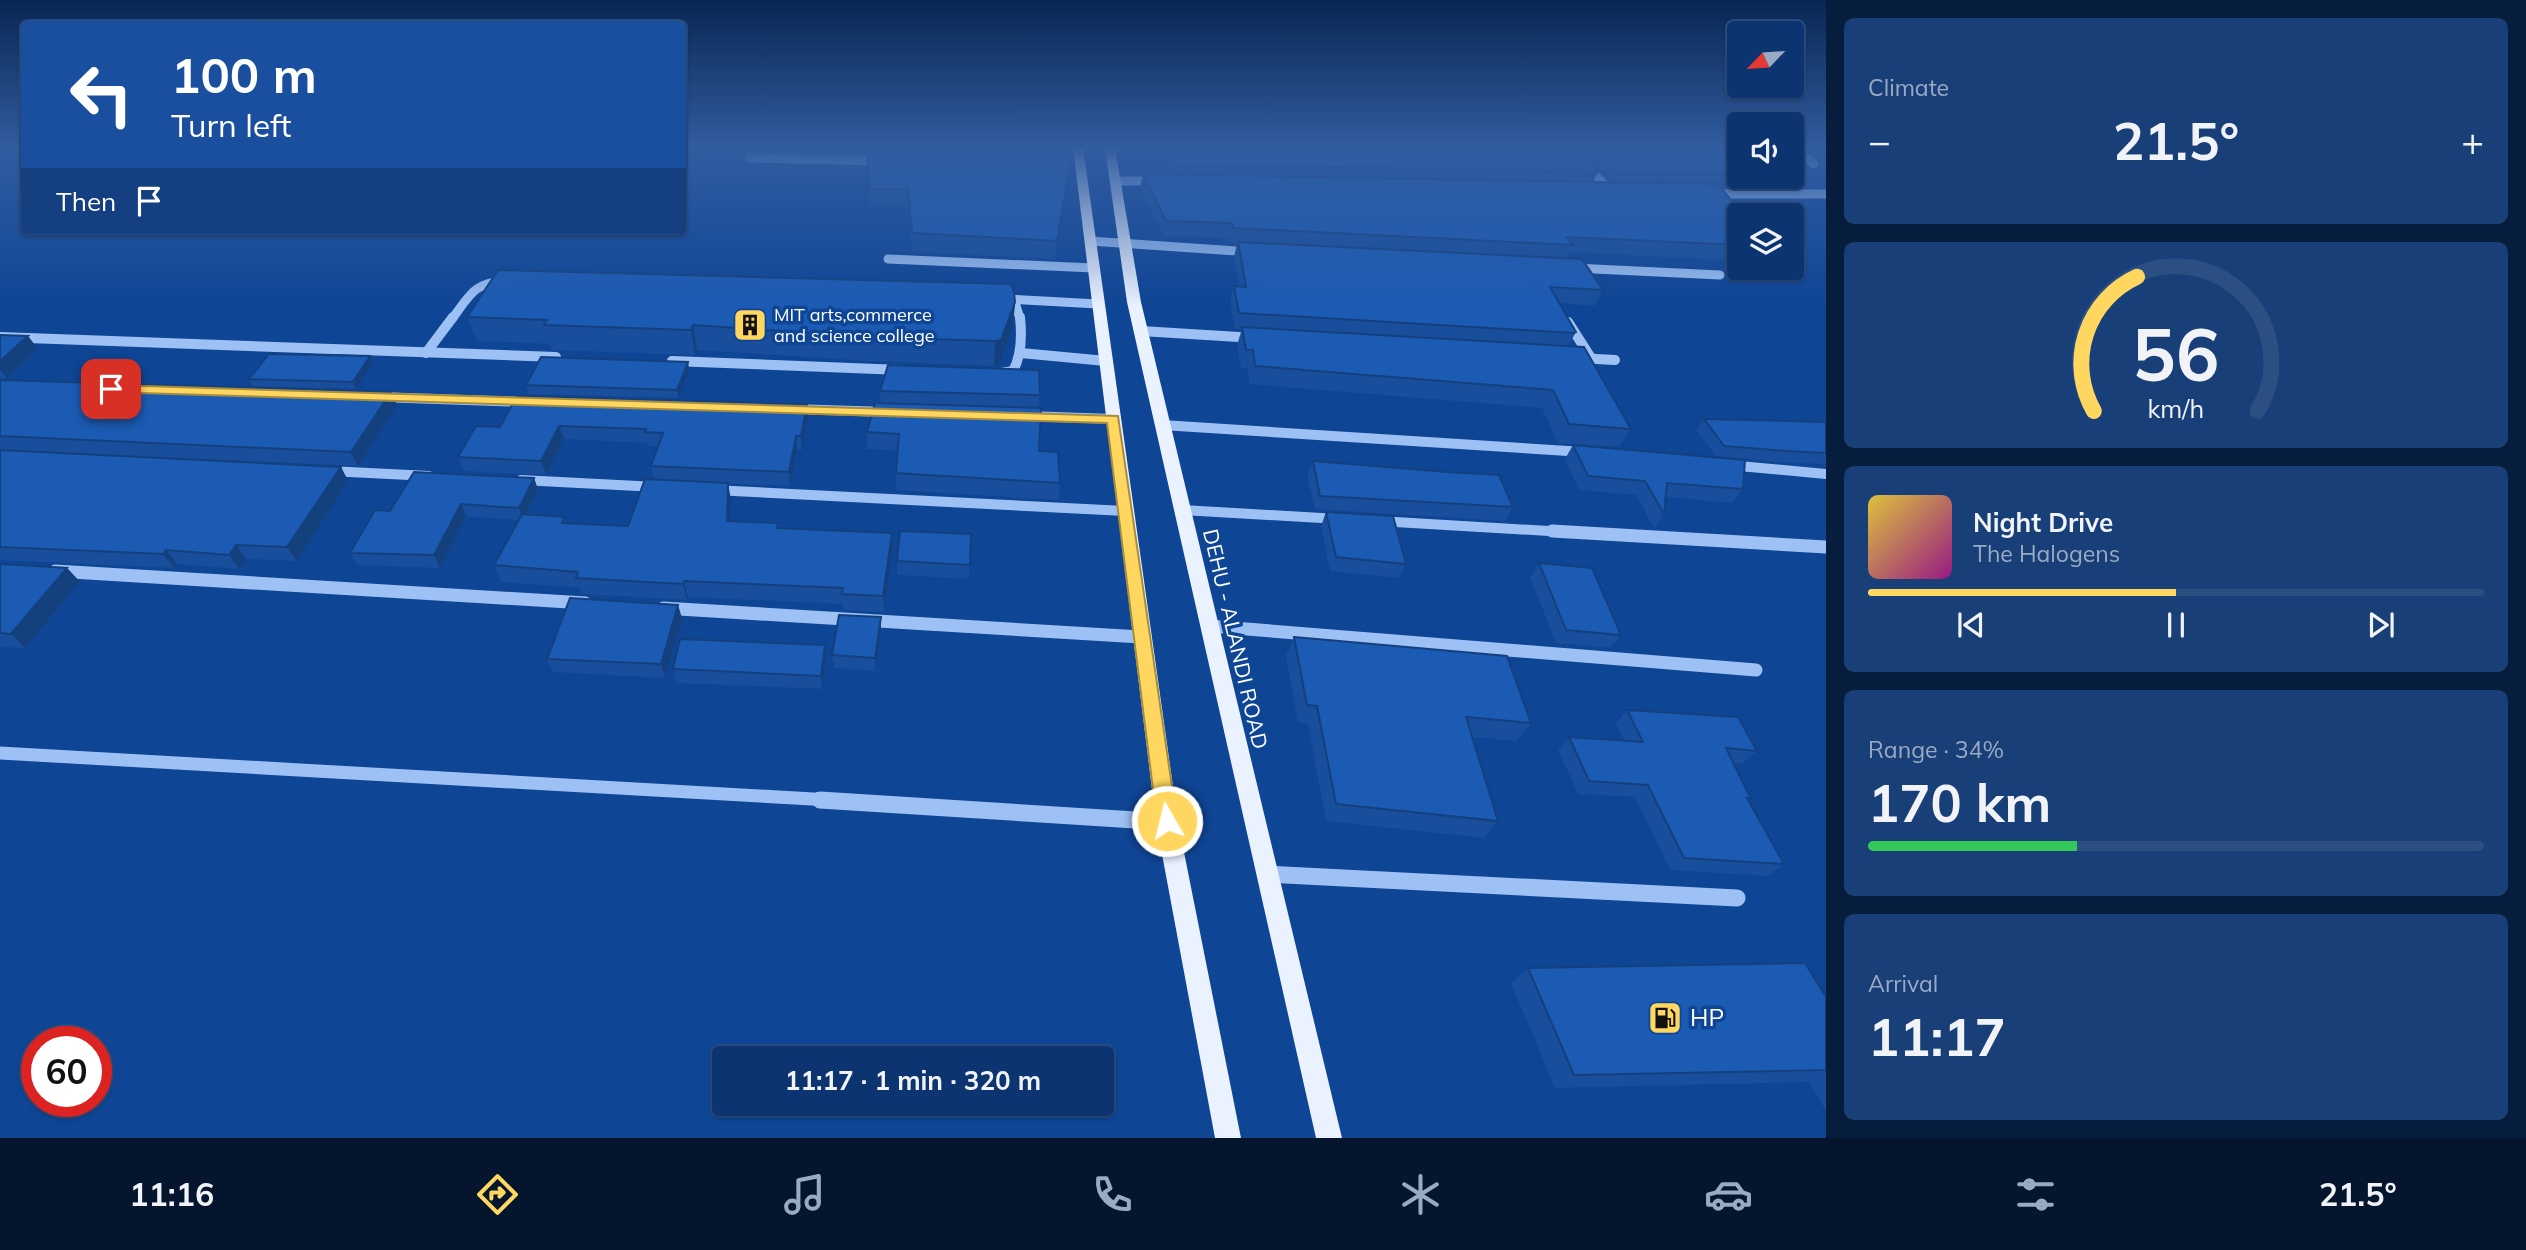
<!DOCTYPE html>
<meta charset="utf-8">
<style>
body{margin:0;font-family:Mulish,sans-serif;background:#193f78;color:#f1f3f6;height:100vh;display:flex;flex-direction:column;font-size:26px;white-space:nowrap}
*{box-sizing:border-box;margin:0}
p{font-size:23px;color:#9aaac3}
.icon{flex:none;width:38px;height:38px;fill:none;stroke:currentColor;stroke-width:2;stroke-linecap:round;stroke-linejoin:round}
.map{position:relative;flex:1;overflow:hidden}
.details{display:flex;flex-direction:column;gap:18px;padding:18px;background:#061d3e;width:700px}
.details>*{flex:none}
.guide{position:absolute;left:21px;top:21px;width:665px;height:214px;border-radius:7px;box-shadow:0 2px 5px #0004,0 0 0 2px #2b4f83;background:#1a4fa0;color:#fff;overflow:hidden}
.needle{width:46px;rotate:245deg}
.tools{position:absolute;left:1727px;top:21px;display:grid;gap:14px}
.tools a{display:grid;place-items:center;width:77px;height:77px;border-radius:7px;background:#0b3470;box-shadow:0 2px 5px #0004,0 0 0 2px #2b4f83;font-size:35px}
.speed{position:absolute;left:21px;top:1026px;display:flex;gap:14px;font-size:35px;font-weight:700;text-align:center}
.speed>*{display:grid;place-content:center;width:91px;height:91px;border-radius:50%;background:#0b3470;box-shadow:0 2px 5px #0004,0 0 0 2px #2b4f83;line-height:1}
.speed .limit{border:10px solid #d22;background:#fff;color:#111}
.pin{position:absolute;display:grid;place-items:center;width:60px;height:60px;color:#fff;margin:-30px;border-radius:14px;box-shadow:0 4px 10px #0006}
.me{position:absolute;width:77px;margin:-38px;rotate:352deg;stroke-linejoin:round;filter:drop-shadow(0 0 5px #0008)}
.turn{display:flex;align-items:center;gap:24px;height:147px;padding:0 35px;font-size:32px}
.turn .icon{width:91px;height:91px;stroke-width:2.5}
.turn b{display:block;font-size:49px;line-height:60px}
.then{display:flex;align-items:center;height:66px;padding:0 35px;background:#0003;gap:14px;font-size:26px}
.big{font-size:52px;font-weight:700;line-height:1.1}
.details .widget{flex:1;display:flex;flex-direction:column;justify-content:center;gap:10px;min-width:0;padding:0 24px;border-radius:10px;background:#193f78}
.details .dial{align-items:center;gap:0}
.dial svg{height:182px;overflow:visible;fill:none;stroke:#2b4f83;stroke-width:7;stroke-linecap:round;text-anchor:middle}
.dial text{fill:#f1f3f6;stroke:none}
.song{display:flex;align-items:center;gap:21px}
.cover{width:84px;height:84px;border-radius:10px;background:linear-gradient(135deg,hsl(50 70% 55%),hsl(310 70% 35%))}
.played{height:7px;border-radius:4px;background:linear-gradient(90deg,#ffd760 50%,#2b4f83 50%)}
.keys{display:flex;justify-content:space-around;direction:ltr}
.heat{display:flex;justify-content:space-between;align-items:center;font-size:38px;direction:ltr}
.charge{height:10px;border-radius:5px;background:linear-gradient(90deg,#34c759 34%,#2b4f83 0)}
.trip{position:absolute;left:712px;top:1046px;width:402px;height:70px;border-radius:7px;background:#0b3470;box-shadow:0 2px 5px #0004,0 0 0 2px #2b4f83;font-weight:700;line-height:70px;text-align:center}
.menu{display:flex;height:112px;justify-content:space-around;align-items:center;background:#04152d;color:#9aaac3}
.menu .icon{width:49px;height:49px}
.menu .current{color:#ffd760}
.menu b{font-size:32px;color:#f1f3f6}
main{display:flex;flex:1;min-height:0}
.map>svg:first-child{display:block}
</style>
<main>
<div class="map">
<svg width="1826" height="1138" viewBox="0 0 1826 1138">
<rect width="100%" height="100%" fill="#0f4595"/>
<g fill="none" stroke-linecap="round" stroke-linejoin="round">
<g stroke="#9dc1f4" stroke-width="9">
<path d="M1570 148 1611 192"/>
<path d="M1794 148 1814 164"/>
<path d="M750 158 883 161"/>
<path d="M1115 181H1157"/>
<path d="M1711 194H1826"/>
<path d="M1090 241 1251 252"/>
<path d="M888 259 1094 268"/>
<path d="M1574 268 1720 275"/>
<path d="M999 298 1015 302 1020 319"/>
<path d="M1008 299 1098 304"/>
<path d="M452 319C470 295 473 283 505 281"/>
</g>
<g stroke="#9dc1f4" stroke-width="10">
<path d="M1568 322 1591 358"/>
<path d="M1141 331 1255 338"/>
<path d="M0 337 556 357"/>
<path d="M426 353 453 317"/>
<path d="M1021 353 1106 361"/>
<path d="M1577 358 1615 360"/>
<path d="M672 361 902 370"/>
<path d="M1001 373 1013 371C1022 355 1022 336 1020 317"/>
<path d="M378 397 528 402"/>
<path d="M791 409 888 412"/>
<path d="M1025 416 1114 419"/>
<path d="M1162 425 1584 452"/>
<path d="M1728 465 1826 474"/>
<path d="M329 471 429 476"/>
<path d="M521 480 657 487"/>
<path d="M713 490 1125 511"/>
<path d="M1182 510 1339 519"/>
<path d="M1378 521 1583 533"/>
</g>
<g stroke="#9dc1f4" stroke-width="13">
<path d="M1552 531 1826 547"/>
<path d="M55 571 585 603"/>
<path d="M663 608 1141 637"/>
<path d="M1209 626 1756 670"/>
<path d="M0 753 848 801"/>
</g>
<g stroke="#9dc1f4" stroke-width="17">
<path d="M820 800 1167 822"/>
<path d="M1267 874 1737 898"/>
</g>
<g fill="#eaf1ff" fill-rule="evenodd">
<path d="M1073 148H1083L1178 822 1241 1138H1215L1156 822Z"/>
<path d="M1105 148H1115L1141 302 1342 1138H1316L1127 302Z"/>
</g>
</g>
<g fill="#184e9b">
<path d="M867 148H1018V152L1070 171 1055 259 912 252 908 207H869Z"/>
<path d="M1163 148H1576L1598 172 1593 182H1612L1580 148H1740V177H1768L1762 186 1719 185 1740 215V261L1569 252 1566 258 1603 290 1594 306 1560 303 1576 332 1568 346 1631 429 1619 447 1558 443 1542 408 1250 384 1247 368H1241L1237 345 1242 329H1235L1230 302 1234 286 1239 287 1234 257 1237 244 1230 243 1228 238 1163 236 1140 188 1143 174 1170 175Z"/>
<path d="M1792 148H1826V163H1821L1808 152 1801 162H1792Z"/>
<path d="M1015 302 1013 326 999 365 994 366 869 361 697 350 695 355 552 350 550 344 477 341 467 317Z"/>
<path d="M0 335 38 349 7 378H0Z"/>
<path d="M688 362 689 371 679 398 529 394 526 385Z"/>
<path d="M373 363 356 389 253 386 249 379Z"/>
<path d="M0 380 391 392 397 406 358 466 0 450Z"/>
<path d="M880 391 1040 395 1038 407 1039 451 1060 483 1058 500 896 490V473L898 451 867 449V432L880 403Z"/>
<path d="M808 418 802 450 797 449 790 486 716 483 731 500 730 521 778 523 779 528 892 533 893 549 884 612 843 610V604L688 597 687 600 582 594 580 588 501 582 494 565 518 520 466 516 440 568 357 565 350 553 390 511 534 478 538 490 527 514 565 517 567 523 628 526 654 480 651 466 658 446H648L647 443 564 439 546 475 464 471 458 457 500 427Z"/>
<path d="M1704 419 1826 422V464L1778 462 1716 456 1696 430Z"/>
<path d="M1573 445 1743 489 1732 503 1666 497 1664 514 1654 528 1636 495 1579 490 1565 459Z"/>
<path d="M0 450 341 467 348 481 297 561 246 559 239 569 177 564 174 568 0 560Z"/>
<path d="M1313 461 1513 507 1505 521 1315 509 1307 475Z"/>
<path d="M1326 512 1406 564 1399 578 1330 571 1321 526Z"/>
<path d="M971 534 969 579 897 575V561Z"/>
<path d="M1539 563 1621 635 1610 648 1556 643 1530 577Z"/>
<path d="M0 564 67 568 80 582 25 648 0 647Z"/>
<path d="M682 618 665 678 553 672 547 659Z"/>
<path d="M881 631 876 671 834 668 832 655Z"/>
<path d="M1294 637 1531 723 1517 741 1472 737 1498 821 1484 838 1326 821 1308 724 1298 723 1286 655Z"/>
<path d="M825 645 826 658 822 689 676 683 673 669Z"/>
<path d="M1627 710 1757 751 1743 763H1733L1751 799 1749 801 1784 864 1768 876 1670 870 1635 797 1578 794 1558 750 1569 737 1624 740 1616 723Z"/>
<path d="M1528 968 1826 997V1111L1809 1082 1555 1088 1511 983Z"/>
</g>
<g fill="#14407e">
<path d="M1072 153 1070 171 1055 259 1057 241Z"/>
<path d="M1015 302 1013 326 999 365 994 366 995 341Z"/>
<path d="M693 325 697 350 695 355 691 330Z"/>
<path d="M28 336 38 349 7 378 0 370V361Z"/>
<path d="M370 356 373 363 356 389 353 382Z"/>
<path d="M688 362 689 371 679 398 677 390Z"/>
<path d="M391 392 397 406 358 466 351 452Z"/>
<path d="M807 404 808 418 802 450 801 436Z"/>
<path d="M559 426 564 439 546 475 541 461Z"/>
<path d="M796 436 797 449 790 486 789 472Z"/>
<path d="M341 467 348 481 297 561 287 547Z"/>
<path d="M534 478 538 490 523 520 519 508Z"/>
<path d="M728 483 731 500 730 537 727 521Z"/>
<path d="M461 504 466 516 440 568 434 555Z"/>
<path d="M892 533 893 549 884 612 883 596Z"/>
<path d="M236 545 246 559 239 569 229 555Z"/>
<path d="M166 550 177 564 174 568 163 554Z"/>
<path d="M67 568 80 582 25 648 11 634Z"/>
<path d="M684 581 688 597 687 600 683 584Z"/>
<path d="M678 605 682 618 665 678 661 664Z"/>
<path d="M881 617V631L876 671 875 658Z"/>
<path d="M825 645 826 658 822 689 821 676Z"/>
</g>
<g fill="#1c5bb4" stroke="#14407e" stroke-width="2">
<path d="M1168 148H1576L1598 172 1172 164Z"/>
<path d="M1595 148H1740V149H1738L1740 150V174L1618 172Z"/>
<path d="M1792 148H1804L1808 152 1792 151Z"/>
<path d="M867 150 1072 153 1057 241 912 233 908 189H869Z"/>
<path d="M1143 174 1718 184 1743 215H1740V245L1567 237 1573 245 1233 228 1232 223 1166 221Z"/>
<path d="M1238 242 1582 259 1603 290 1550 287 1576 332 1574 333 1239 313 1234 286 1246 287Z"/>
<path d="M498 270 1011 284 1014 292 1015 302 1001 340 995 341 868 337 693 325 691 330 544 325 547 320 467 317Z"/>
<path d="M1242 327 1584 347 1631 429 1569 424 1553 390 1255 366 1253 350H1246Z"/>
<path d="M0 335 28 336 0 361Z"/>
<path d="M269 354 370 356 353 382 249 379Z"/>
<path d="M541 357 688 362 677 390 526 385Z"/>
<path d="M888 365 1039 370 1040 395 880 391Z"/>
<path d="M0 380 391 392 351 452 0 436Z"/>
<path d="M517 396 807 404 801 436H796L789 472 651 466 663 433 645 432 646 429 559 426 541 461 458 457 476 426 500 427Z"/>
<path d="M875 403 1041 408 1039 451 1058 452 1060 483 896 473 899 434 867 432Z"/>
<path d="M1704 419 1826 422V453L1786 451 1724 446Z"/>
<path d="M1573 445 1745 460 1743 489 1667 483 1664 514 1645 481 1588 476Z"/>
<path d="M0 450 341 467 287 547 236 545 229 555 166 550 163 554 0 547Z"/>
<path d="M1313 461 1447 472 1499 475 1513 507 1320 496Z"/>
<path d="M414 472 534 478 519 508 461 504 434 555 350 553 375 510 390 511Z"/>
<path d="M645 479 728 483 727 521 778 523 777 528 892 533 883 596 842 594 843 588 684 581 683 584 576 578 578 572 494 565 522 514 565 517 562 523 628 526Z"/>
<path d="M1326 512 1393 516 1406 564 1336 557Z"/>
<path d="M900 531 971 534 970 565 897 561Z"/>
<path d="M1539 563 1592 568 1621 635 1566 630Z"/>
<path d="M0 564 67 568 11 634 0 633Z"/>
<path d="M570 598 678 605 661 664 547 659Z"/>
<path d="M839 615 881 617 875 658 832 655Z"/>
<path d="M1294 637 1507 656 1531 723 1466 717 1498 821 1336 804 1317 706 1307 705Z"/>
<path d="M680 639 825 645 821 676 673 669Z"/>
<path d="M1627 710 1738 717 1757 751 1726 748 1751 799 1747 798 1784 864 1684 858 1648 785 1589 781 1569 737 1643 742Z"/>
<path d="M1805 963 1826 997V1070L1574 1075 1528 968Z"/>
</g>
<linearGradient id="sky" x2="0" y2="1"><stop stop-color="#082652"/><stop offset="0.48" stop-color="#315ca0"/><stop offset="1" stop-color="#315ca0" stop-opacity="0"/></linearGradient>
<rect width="1826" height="307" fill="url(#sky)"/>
<path fill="#ffd760" stroke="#a68c3e" stroke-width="2" d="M111 385 1118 416 1177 821 1174 828 1167 830 1160 828 1157 821 1107 423 107 392V386Z"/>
<defs>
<symbol id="building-square" viewBox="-11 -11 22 22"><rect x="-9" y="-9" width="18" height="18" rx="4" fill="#ffd760" stroke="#0f4595"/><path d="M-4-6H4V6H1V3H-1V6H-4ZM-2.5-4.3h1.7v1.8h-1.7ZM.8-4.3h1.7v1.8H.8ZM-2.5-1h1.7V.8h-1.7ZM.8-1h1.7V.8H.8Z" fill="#111"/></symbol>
<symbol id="fuel-square" viewBox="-11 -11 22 22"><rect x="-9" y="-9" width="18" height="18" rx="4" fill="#ffd760" stroke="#0f4595"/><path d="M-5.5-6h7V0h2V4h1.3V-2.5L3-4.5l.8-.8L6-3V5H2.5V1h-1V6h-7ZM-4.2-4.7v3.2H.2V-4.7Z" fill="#111"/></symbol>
</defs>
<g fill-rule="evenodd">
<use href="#building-square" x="731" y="306" width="38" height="38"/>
<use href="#fuel-square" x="1646" y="999" width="38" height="38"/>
</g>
<g text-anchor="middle" stroke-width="7" stroke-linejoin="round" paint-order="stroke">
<g font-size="18" fill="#fff" stroke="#0f4595" text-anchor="start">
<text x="774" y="321">MIT arts,commerce<tspan x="774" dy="21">and science college</tspan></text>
</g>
<g font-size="21" fill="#fff" stroke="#0f4595">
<text transform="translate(1235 639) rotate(77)" y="7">DEHU - ALANDI ROAD</text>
</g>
<g font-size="24" fill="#fff" stroke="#0f4595" text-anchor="start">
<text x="1690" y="1026">HP</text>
</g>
</g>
</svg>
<div class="tools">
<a><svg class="needle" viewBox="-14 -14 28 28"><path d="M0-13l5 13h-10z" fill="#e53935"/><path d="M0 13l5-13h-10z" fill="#9aaac3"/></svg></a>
<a><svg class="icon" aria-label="sound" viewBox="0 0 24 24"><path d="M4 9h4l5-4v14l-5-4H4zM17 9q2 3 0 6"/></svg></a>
<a><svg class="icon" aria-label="layers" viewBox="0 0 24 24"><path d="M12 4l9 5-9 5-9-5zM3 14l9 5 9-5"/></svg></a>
</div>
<div class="speed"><div class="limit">60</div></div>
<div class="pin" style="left:111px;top:389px;background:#d93025"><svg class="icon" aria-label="arrive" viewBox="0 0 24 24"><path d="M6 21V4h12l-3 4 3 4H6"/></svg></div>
<svg class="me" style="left:1167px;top:821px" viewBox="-20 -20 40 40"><circle r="17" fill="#ffd760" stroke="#fff" stroke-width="3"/><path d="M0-11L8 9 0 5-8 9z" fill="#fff"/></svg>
<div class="trip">11:17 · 1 min · 320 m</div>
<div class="guide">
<div class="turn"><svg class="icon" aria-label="left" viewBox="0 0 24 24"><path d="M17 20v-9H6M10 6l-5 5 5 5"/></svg><div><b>100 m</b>Turn left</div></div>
<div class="then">Then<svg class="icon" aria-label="arrive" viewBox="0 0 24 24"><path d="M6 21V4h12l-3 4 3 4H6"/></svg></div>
</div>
</div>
<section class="details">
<div class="widget"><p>Climate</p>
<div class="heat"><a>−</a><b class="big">21.5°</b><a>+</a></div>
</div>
<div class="widget dial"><svg viewBox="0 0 100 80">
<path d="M14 69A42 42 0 1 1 86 69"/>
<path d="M14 69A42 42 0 0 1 33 10" stroke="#ffd760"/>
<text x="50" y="56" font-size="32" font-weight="700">56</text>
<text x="50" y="72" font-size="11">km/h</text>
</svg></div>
<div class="widget">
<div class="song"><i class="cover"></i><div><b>Night Drive</b><p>The Halogens</p></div></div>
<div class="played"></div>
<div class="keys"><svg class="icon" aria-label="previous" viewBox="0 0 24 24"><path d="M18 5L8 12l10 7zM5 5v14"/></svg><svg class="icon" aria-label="pause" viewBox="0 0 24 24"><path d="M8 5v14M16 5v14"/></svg><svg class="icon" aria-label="next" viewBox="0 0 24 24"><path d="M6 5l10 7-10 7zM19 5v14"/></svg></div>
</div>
<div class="widget"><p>Range · 34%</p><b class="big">170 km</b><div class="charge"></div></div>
<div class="widget"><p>Arrival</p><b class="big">11:17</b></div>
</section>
</main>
<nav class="menu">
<b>11:16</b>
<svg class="icon current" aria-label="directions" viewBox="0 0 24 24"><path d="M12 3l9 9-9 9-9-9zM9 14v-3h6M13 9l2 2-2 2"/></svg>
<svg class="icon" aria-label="music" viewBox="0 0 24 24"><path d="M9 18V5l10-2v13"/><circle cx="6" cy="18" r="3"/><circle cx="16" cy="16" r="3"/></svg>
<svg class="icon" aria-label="phone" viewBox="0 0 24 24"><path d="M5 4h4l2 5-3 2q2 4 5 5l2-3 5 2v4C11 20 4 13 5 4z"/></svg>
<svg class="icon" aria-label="climate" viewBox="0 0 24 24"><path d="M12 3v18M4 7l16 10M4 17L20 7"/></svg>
<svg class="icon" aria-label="car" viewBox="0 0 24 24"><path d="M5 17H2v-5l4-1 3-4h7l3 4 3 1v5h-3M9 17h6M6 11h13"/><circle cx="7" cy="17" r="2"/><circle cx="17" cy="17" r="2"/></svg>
<svg class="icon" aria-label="filters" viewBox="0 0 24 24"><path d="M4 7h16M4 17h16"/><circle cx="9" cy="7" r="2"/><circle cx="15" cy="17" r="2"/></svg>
<b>21.5°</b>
</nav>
